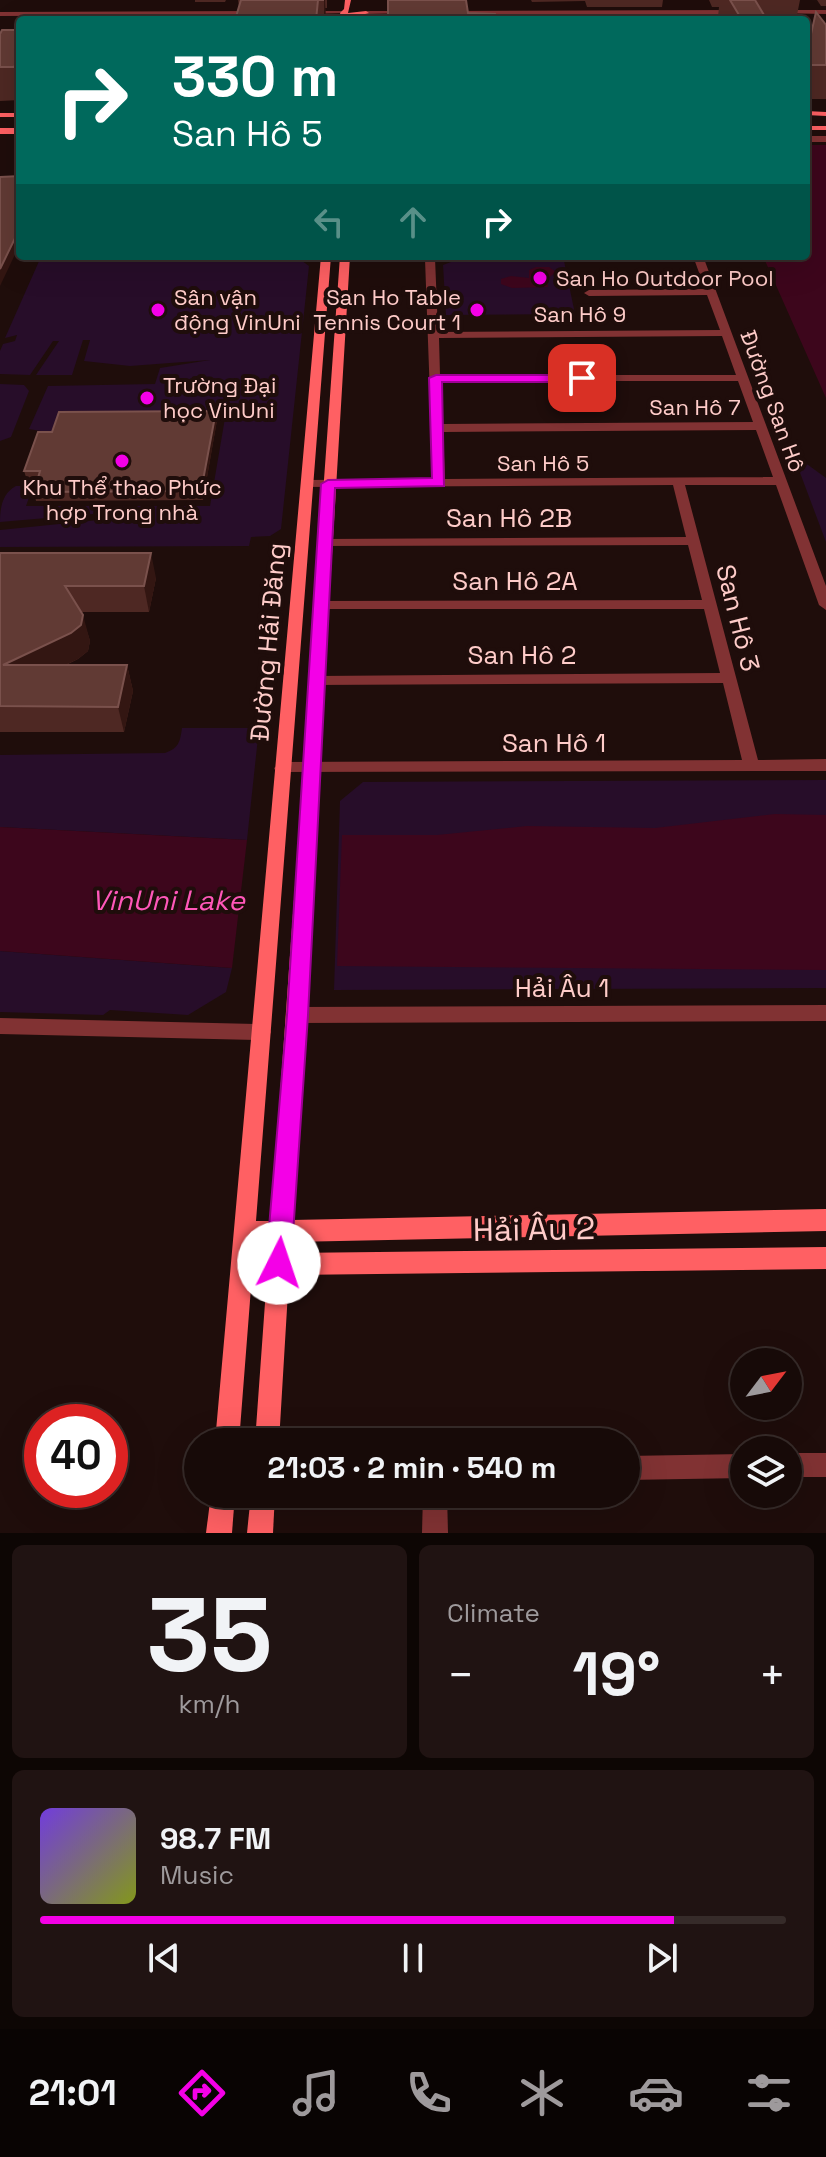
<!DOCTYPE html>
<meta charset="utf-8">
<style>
body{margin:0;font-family:"Space Grotesk",sans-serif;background:#201312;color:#f1f3f6;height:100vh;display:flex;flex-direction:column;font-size:30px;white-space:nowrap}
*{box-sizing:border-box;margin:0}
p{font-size:26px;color:#9e9a9c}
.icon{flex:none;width:44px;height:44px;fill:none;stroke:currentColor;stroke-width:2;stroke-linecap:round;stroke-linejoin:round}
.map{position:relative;height:1533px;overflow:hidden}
.drawer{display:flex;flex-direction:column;gap:12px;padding:12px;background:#0d0604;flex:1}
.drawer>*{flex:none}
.guide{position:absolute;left:16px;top:16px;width:794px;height:244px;border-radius:8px;box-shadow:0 8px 32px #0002,0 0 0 2px #362b29;background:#00695c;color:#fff;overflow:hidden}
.needle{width:52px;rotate:58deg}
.buttons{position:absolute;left:730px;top:1348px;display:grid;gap:16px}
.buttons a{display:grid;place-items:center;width:72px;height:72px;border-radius:50%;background:#170a08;box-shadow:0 8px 32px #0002,0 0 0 2px #362b29;font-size:40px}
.speed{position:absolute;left:24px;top:1404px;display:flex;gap:16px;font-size:40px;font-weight:700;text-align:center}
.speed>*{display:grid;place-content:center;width:104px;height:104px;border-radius:50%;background:#170a08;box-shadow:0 8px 32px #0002,0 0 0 2px #362b29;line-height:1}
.speed .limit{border:12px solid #d22;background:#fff;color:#111}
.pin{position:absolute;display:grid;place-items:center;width:68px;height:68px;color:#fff;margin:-34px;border-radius:16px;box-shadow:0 4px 12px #0006}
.me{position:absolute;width:88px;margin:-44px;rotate:4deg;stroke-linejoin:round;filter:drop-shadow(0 0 6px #0008)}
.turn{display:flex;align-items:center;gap:28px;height:168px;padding:0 24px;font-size:36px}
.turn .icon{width:104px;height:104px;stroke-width:2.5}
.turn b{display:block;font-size:56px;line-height:68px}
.lanes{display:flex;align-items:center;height:76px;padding:0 24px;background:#0003;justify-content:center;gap:40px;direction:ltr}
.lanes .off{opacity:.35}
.big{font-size:60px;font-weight:800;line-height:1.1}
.drawer .tile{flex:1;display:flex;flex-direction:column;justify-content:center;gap:12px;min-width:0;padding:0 28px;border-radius:12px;background:#201312}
.drawer .dial{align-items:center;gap:0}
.dial b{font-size:104px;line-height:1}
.song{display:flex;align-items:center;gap:24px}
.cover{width:96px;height:96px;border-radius:12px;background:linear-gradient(135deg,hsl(260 70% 55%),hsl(70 70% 35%))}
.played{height:8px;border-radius:4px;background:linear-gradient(90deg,#f400e7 85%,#362b29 85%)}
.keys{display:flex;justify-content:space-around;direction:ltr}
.heat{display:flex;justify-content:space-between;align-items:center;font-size:44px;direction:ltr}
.drawer .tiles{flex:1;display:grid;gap:12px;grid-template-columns:1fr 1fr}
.tile:last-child{grid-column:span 2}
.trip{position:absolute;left:184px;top:1428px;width:456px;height:80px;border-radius:40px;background:#170a08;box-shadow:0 8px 32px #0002,0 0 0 2px #362b29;font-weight:800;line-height:80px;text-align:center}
.dock{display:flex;height:128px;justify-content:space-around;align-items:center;background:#090403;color:#9e9a9c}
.dock .icon{width:56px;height:56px}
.dock .active{color:#f400e7}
.dock b{font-size:36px;color:#f1f3f6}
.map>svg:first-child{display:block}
</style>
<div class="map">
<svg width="826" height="1533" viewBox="0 0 826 1533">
<rect width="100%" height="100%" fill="#1f0d0b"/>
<g fill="#270d29">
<path d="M49 256H284V260L302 261 309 266 281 529 270 536 251 537 249 546 0 547V530L109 519 114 506H210L225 418 56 419 52 433 29 429 48 386 155 384 160 368 210 360 130 366 84 361 90 340H83L72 375H36L59 341H53L30 375 0 374V351L3 344 15 341 17 335 5 338 40 259Z"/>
<path d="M454 261H564L575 314 446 315 443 265Z"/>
<path d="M0 384 24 385 29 391 11 437 0 441Z"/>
<path d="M793 454 826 478V542Z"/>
<path d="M16 486H33L26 506H94L93 514 0 522C0 506 3 493 16 486Z"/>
<path d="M182 728H259L247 840 0 827V755L165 753C179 748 180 742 182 728Z"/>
<path d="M826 780V988L334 990 340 801 363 782Z"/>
<path d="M0 951 232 968 226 992 188 1015 110 1010 103 1015 0 1012Z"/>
</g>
<g fill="#3d061c">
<path d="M806 145H826V398L763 256H806Z"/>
<path d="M536 267H549L556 272 547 279 548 287 512 288 501 284V279L511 276 529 278V270Z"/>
<path d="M775 814 826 815V970L337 966 342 835H437L527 826 655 828Z"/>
<path d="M0 827 247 840 232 968 0 951Z"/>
</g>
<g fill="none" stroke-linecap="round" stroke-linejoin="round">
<g fill="#813233" fill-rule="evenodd">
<path d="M776 10H826V14L774 13Z"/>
<path d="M306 11H343L346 13 304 14Z"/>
<path d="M366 11H408L411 13 364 14Z"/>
<path d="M448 11 740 10 743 12 740 14H446Z"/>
<path d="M0 12 258 11 261 13 258 15 0 16Z"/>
<rect x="806" y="136" width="20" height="6"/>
<path d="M338 256H438L435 258 438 332 720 330 707 295 589 296 584 293 589 290 705 289 693 256H703L826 586V610L819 605 776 485H685L758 760 826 759V771L276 772 274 768 282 762 742 760 723 683 312 685 310 681 312 677 317 676 720 673 704 609H315L313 606 320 601 702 600 688 545 319 546V540L324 539 686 537 673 485 301 487V481L305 480 433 479 425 259H343ZM722 336 736 375H440L439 338ZM441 381H738L753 422 443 424ZM756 430 773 477 445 479 443 432Z"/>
<path d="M826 1005V1021L297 1023 290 1021 288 1015 290 1009 297 1007Z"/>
<path d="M0 1018 261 1024 268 1026 271 1032 268 1038 261 1040 0 1034Z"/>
<rect x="788" y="1453" width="38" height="24"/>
<path d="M744 1454V1478L626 1480V1456Z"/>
<path d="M423 1494H447L448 1533H422Z"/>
</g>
<g fill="#ff6063" fill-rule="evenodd">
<path d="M345 0H351L348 13 366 11 369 13 342 20 340 13 344 9Z"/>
<path d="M806 111 826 112V116L806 115Z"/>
<rect x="0" y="113" width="20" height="4"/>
<rect x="806" y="126" width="20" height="4"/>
<rect x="0" y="128" width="20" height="6"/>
<path d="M321 256H331L256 1221H271L340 256H350L292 1220 826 1209V1231L291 1242 290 1253 826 1247V1269L289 1275 279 1442H255L267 1275H252L239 1442H215ZM255 1242H269V1253H254Z"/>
<path d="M211 1494H235L232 1533H206Z"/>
<path d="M251 1494H275L273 1533H247Z"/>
</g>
</g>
<g fill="#4e2823">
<path d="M195 0H226L225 2H195Z"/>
<path d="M238 0H327V8H325L326 20H235L239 7Z"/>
<path d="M531 0H663L662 7H587L585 1 532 2Z"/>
<path d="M709 0H800L796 20H719L718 17 719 7H712Z"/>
<path d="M817 0H826V6H821Z"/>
<path d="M826 25V99H806V56Z"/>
<path d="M20 30V100L0 101V34Z"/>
<path d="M216 411 217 420 203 500 36 501 34 492 37 480H27L24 471 52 432Z"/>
<path d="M0 553 156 578 149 612H81L90 641 88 651 78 659 66 665H127L133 691 124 732H0Z"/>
</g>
<g fill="#331612">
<path d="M324 0H325L326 20H324Z"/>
<path d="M20 56V95L14 67Z"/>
<path d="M20 228V244L0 286V269Z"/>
<path d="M216 411 217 420 203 500 201 491Z"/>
<path d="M151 553 156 578 149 612 144 586Z"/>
<path d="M83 615 90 641 88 651 78 659 11 690 3 665Z"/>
<path d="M127 665 133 691 124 732 118 707Z"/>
</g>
<g fill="#613a34" stroke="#7a514c" stroke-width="2">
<path d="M241 0H324H318L316 20H235Z"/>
<path d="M388 0H466L468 13 495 14 496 20H388Z"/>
<path d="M730 0H755L767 20H742Z"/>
<path d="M816 12 826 25V65H806V56Z"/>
<path d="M2 30H20V56L14 67H0V34Z"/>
<path d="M20 176V228L0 269V177Z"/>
<path d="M216 411 201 491 34 492 40 471H24L38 432H52L59 412Z"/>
<path d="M0 553H151L144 586H65L83 615 81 625 71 633 3 665H127L118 707 0 706Z"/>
</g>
<path fill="#f400e7" stroke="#9f0096" stroke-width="2" d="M436 375H582L588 378 582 382H442L444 486 335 488 308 1015 291 1263 287 1272 279 1276 270 1272 266 1263 287 1015 321 484 328 480 432 478 429 378Z"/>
<g fill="#f400e7" stroke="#1f0d0b" stroke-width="3">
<circle cx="540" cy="278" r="8"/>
<circle cx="158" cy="310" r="8"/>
<circle cx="477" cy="310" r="8"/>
<circle cx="147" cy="398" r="8"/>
<circle cx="122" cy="461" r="8"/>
</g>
<g text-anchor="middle" stroke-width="8" stroke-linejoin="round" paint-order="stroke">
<g font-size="22" fill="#ffccc9" stroke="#1f0d0b" text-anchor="start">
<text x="556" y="286">San Ho Outdoor Pool</text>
<text x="174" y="305">Sân vận<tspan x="174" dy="25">động VinUni</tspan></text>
<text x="461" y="305" text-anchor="end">San Ho Table<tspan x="461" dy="25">Tennis Court 1</tspan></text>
<text x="163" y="393">Trường Đại<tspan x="163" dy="25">học VinUni</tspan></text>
<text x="122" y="495" text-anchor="middle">Khu Thể thao Phức<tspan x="122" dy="25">hợp Trong nhà</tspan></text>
</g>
<g font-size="22" fill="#ffccc9" stroke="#1f0d0b">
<text x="580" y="322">San Hô 9</text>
<text transform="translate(773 401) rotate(70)" y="8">Đường San Hô</text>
<text x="695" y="415">San Hô 7</text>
<text x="543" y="471">San Hô 5</text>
</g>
<g font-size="26" fill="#ffccc9" stroke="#1f0d0b">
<text x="509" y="527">San Hô 2B</text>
<text x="515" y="590">San Hô 2A</text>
<text transform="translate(738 618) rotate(76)" y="9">San Hô 3</text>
<text transform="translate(268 642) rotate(-85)" y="9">Đường Hải Đăng</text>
<text x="522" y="664">San Hô 2</text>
<text x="554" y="752">San Hô 1</text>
<text x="562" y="997">Hải Âu 1</text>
</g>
<g font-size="28" font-style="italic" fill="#ff57b9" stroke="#1f0d0b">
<text x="168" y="910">VinUni Lake</text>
</g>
<g font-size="32" fill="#ffccc9" stroke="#1f0d0b">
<text transform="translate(534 1229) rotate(-1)" y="11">Hải Âu 2</text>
</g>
</g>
</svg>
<div class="buttons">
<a><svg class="needle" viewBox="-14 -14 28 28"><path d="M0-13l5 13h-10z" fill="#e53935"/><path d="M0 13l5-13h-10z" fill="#9e9a9c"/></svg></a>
<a><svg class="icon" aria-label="layers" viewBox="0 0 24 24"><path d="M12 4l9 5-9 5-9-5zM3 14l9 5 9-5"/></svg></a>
</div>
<div class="speed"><div class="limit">40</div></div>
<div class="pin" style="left:582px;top:378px;background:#d93025"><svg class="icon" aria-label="arrive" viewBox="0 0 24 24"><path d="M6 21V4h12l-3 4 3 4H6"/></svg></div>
<svg class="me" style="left:279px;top:1263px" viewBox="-20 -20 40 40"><circle r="19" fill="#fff"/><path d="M0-13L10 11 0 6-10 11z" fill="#f400e7"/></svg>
<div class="trip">21:03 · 2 min · 540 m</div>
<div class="guide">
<div class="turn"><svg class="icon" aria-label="right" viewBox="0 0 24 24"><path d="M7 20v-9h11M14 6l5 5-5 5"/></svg><div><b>330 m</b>San Hô 5</div></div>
<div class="lanes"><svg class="icon off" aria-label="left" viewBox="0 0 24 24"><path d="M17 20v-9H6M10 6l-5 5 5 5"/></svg><svg class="icon off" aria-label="ahead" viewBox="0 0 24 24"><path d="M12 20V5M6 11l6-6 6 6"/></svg><svg class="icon" aria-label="right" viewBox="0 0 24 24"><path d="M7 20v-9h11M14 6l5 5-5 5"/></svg></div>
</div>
</div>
<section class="drawer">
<div class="tiles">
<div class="tile dial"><b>35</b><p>km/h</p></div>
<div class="tile"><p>Climate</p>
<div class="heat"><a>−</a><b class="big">19°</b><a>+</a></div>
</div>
<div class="tile">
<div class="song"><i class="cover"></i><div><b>98.7 FM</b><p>Music</p></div></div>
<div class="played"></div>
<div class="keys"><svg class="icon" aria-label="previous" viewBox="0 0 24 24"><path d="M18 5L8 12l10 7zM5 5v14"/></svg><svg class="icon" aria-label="pause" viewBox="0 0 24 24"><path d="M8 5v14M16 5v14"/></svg><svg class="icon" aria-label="next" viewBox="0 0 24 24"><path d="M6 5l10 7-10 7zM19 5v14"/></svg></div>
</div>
</div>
</section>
<nav class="dock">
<b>21:01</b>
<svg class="icon active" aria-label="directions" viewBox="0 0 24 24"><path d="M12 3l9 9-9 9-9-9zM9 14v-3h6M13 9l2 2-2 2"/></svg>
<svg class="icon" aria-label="music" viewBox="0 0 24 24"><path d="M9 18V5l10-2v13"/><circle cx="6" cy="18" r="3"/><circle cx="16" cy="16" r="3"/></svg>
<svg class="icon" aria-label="phone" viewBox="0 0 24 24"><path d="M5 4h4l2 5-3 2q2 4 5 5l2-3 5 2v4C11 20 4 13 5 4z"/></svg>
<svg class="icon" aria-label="climate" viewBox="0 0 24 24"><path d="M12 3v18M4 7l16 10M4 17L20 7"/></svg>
<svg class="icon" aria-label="car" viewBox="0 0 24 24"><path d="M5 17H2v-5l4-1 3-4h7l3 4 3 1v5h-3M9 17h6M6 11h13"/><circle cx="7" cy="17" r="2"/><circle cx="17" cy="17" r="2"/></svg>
<svg class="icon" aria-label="filters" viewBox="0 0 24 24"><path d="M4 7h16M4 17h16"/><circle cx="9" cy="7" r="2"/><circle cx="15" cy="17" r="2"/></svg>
</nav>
